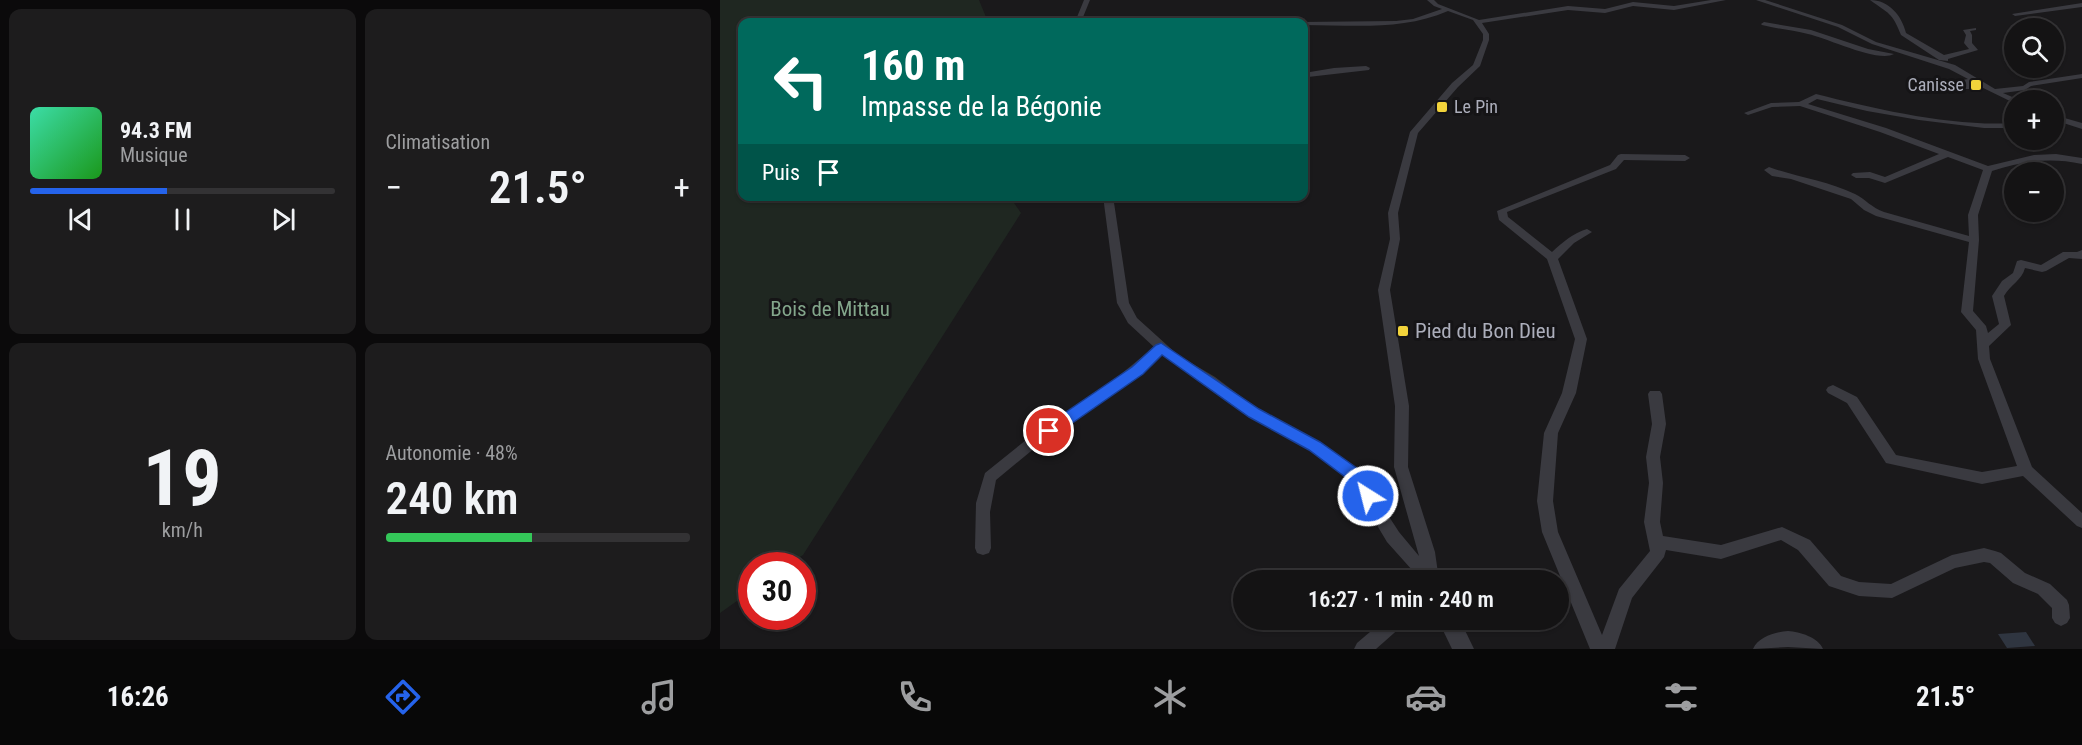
<!DOCTYPE html>
<html lang="fr">
<meta charset="utf-8">
<style>
body{margin:0;font-family:"Roboto Condensed",sans-serif;background:#1d1c1d;color:#f1f3f6;height:100vh;display:flex;flex-direction:column;font-size:22px;white-space:nowrap}
*{box-sizing:border-box;margin:0}
p{font-size:20px;color:#9d9ea0}
.icon{flex:none;width:33px;height:33px;fill:none;stroke:currentColor;stroke-width:2;stroke-linecap:round;stroke-linejoin:round}
.map{position:relative;flex:1;overflow:hidden}
.side{display:flex;flex-direction:column;gap:9px;padding:9px;background:#0b0a0b;width:720px}
.side>*{flex:none}
.guide{position:absolute;left:18px;top:18px;width:570px;height:183px;border-radius:12px;box-shadow:0 2px 4px #0004,0 0 0 2px #333234;background:#00695c;color:#fff;overflow:hidden}
.tools{position:absolute;left:1284px;top:18px;display:grid;gap:12px}
.tools a{display:grid;place-items:center;width:60px;height:60px;border-radius:50%;background:#141314;box-shadow:0 2px 4px #0004,0 0 0 2px #333234;font-size:30px}
.speed{position:absolute;left:18px;top:552px;display:flex;gap:12px;font-size:30px;font-weight:700;text-align:center}
.speed>*{display:grid;place-content:center;width:78px;height:78px;border-radius:50%;background:#141314;box-shadow:0 2px 4px #0004,0 0 0 2px #333234;line-height:1}
.speed .limit{border:9px solid #d22;background:#fff;color:#111}
.pin{position:absolute;display:grid;place-items:center;width:51px;height:51px;color:#fff;margin:-26px;border:3px solid #fff;border-radius:50%;box-shadow:0 2px 6px #0007}
.me{position:absolute;width:66px;margin:-33px;rotate:324deg;stroke-linejoin:round;filter:drop-shadow(0 0 4px #0008)}
.turn{display:flex;align-items:center;gap:21px;height:126px;padding:0 24px;font-size:27px}
.turn .icon{width:78px;height:78px;stroke-width:2.5}
.turn b{display:block;font-size:42px;line-height:51px}
.then{display:flex;align-items:center;height:57px;padding:0 24px;background:#0003;gap:12px;font-size:22px}
.big{font-size:45px;font-weight:600;line-height:1.1}
.side .tile{flex:1;display:flex;flex-direction:column;justify-content:center;gap:9px;min-width:0;padding:0 21px;border-radius:12px;background:#1d1c1d}
.side .dial{align-items:center;gap:0}
.dial b{font-size:78px;line-height:1}
.song{display:flex;align-items:center;gap:18px}
.cover{width:72px;height:72px;border-radius:9px;background:linear-gradient(135deg,hsl(160 70% 55%),hsl(120 70% 35%))}
.played{height:6px;border-radius:3px;background:linear-gradient(90deg,#2563eb 45%,#333234 45%)}
.keys{display:flex;justify-content:space-around;direction:ltr}
.heat{display:flex;justify-content:space-between;align-items:center;font-size:33px;direction:ltr}
.charge{height:9px;border-radius:4px;background:linear-gradient(90deg,#34c759 48%,#333234 0)}
.side .tiles{flex:1;display:grid;gap:9px;grid-template-columns:repeat(2,1fr)}
.trip{position:absolute;left:513px;top:570px;width:336px;height:60px;border-radius:30px;background:#141314;box-shadow:0 2px 4px #0004,0 0 0 2px #333234;font-weight:600;line-height:60px;text-align:center}
.dock{display:flex;height:96px;justify-content:space-around;align-items:center;background:#080808;color:#9d9ea0}
.dock .icon{width:42px;height:42px}
.dock .on{color:#2563eb}
.dock b{font-size:27px;color:#f1f3f6}
main{display:flex;flex:1;min-height:0}
.map>svg:first-child{display:block}
</style>
<main>
<section class="side">
<div class="tiles">
<div class="tile">
<div class="song"><i class="cover"></i><div><b>94.3 FM</b><p>Musique</p></div></div>
<div class="played"></div>
<div class="keys"><svg class="icon" aria-label="previous" viewBox="0 0 24 24"><path d="M18 5L8 12l10 7zM5 5v14"/></svg><svg class="icon" aria-label="pause" viewBox="0 0 24 24"><path d="M8 5v14M16 5v14"/></svg><svg class="icon" aria-label="next" viewBox="0 0 24 24"><path d="M6 5l10 7-10 7zM19 5v14"/></svg></div>
</div>
<div class="tile"><p>Climatisation</p>
<div class="heat"><a>−</a><b class="big">21.5°</b><a>+</a></div>
</div>
<div class="tile dial"><b>19</b><p>km/h</p></div>
<div class="tile"><p>Autonomie · 48%</p><b class="big">240 km</b><div class="charge"></div></div>
</div>
</section>
<div class="map">
<svg width="1362" height="649" viewBox="0 0 1362 649">
<rect width="100%" height="100%" fill="#1a191b"/>
<path fill="#1f2721" d="M0 0H259L268 22H22V196L290 197 301 213 83 555 68 565 32 566 31 591 0 613Z"/>
<path fill="#2f3540" d="M1306 632 1315 646 1287 648 1278 634Z"/>
<g fill="none" stroke-linecap="round" stroke-linejoin="round">
<g fill="#3a3a40" fill-rule="evenodd">
<path d="M364 0H370L361 22H355Z"/>
<path d="M707 0H714L718 4 759 20 848 6 885 9 913 2 954 6 991 0H1006L954 10 913 6 885 13 848 10 762 23 769 34V40L760 66 738 87 698 133 678 213 680 239 670 290 689 406 688 467 715 552 719 580H701L667 542 630 480 589 450 529 416 485 383 450 361 442 354 405 386 316 447 276 480 270 512 271 548 269 553 263 555 257 553 255 548 256 503 265 473 306 440 395 379 434 347 408 323 397 303 383 196H393L409 303 417 318 458 355 495 377 539 410 599 442 640 472 679 532 699 556 674 467 675 406 658 290 670 239 668 213 690 132 732 83 753 65 763 40V34L753 20 728 11C682 31 633 25 584 25V22H581L676 21 693 19 722 9 714 6Z"/>
<path d="M1036 0H1045L1122 25 1156 42 1235 65 1275 89 1303 86 1309 82 1362 74V78L1311 86 1305 90 1283 93 1297 99 1294 103 1255 84H1250L1249 89H1246L1223 90H1220V86L1242 85 1243 80 1248 79 1229 69 1152 44 1118 27Z"/>
<path d="M1150 0C1169 0 1182 16 1186 33L1224 55 1249 49 1244 43 1246 35 1243 30 1256 28V30L1250 31 1252 35V43L1258 50 1228 59V61L1219 60 1181 35C1172 12 1169 14 1150 0Z"/>
<path d="M1362 3V7L1295 16 1292 14Z"/>
<path d="M1044 22 1091 30 1148 49 1174 54C1158 63 1107 38 1088 34 1073 30 1057 29 1042 25L1041 24Z"/>
<path d="M646 66 650 68 649 70 588 77V102L584 104V73L614 68Z"/>
<path d="M1096 94C1155 109 1233 127 1294 123V128H1264L1199 120 1147 111 1097 99 1088 104 1166 128 1268 166 1314 155 1336 154 1362 158V164C1330 157 1303 161 1272 171L1258 215 1259 240 1253 311 1266 326 1268 333 1279 324 1272 296 1282 281 1293 273 1297 261 1301 260 1321 265 1343 252H1357L1362 250V259L1349 258 1326 271 1322 272 1305 268C1302 280 1290 285 1284 296L1291 325 1269 346 1270 359 1312 467 1362 513V528L1357 526 1303 476 1262 484 1166 463 1127 403 1108 393 1106 390 1108 387 1113 385 1137 397 1176 455 1262 472 1297 466 1258 359 1256 330 1241 312 1249 242 1156 216 1144 210 1131 199 1071 179 1052 176 1044 170 1049 167C1076 177 1108 181 1135 194 1145 199 1152 208 1164 212L1249 236 1248 215 1263 170 1228 157 1165 183 1149 178H1136L1131 175 1133 173 1150 172 1165 177 1219 154 1160 132 1080 106 1052 107 1028 115 1024 113 1051 103 1079 102Z"/>
<path d="M1334 115 1362 123V129L1334 120Z"/>
<path d="M901 154 965 155 970 158 965 161 904 160 896 169 787 212 788 217 832 252C843 242 853 233 867 229L872 232 854 243 838 259 867 339 856 393 838 433 833 501 838 532 882 635 899 589 930 551 924 522 929 483 926 457 932 424 928 394 930 391H940L942 394 946 424 940 457 943 483 940 522 943 536 1001 545 1062 527 1090 540 1121 576 1139 582 1171 584 1232 555 1264 548 1275 551 1281 553 1305 573 1330 584 1347 600 1349 605 1350 618 1347 623 1341 626 1335 623 1332 618V608L1318 594 1293 583 1270 563 1264 562 1235 568 1172 598 1139 596 1109 586 1078 550 1061 540 1001 559 946 550 944 557 912 598 895 649H870L822 532 817 501 824 433 842 393 855 339 827 259 779 220 777 211 890 165 898 155Z"/>
<path d="M664 620H685L682 626 656 649H634L637 643Z"/>
<path d="M1068 631C1080 632 1098 637 1103 649L1068 647 1033 649C1038 637 1055 632 1068 631Z"/>
</g>
<path fill="#3a3a40" fill-rule="evenodd" d="M718 620H740L754 649H732Z"/>
</g>
<path fill="#2563eb" stroke="#184099" stroke-width="1.5" d="M441 343 539 409 600 442 641 471 656 496 654 501 648 503 642 501 629 480 589 450 529 417 442 355 423 374 335 435H324L321 431 324 427 412 367 436 345Z"/>
<g fill="#f2d33b" stroke="#151416" stroke-width="2">
<rect x="1250" y="79" width="12" height="12" rx="3"/>
<rect x="716" y="101" width="12" height="12" rx="3"/>
<rect x="677" y="325" width="12" height="12" rx="3"/>
</g>
<g text-anchor="middle" stroke-width="6" stroke-linejoin="round" paint-order="stroke">
<g font-size="18" fill="#acaebb" stroke="#151416" text-anchor="end">
<text x="1244" y="91">Canisse</text>
<text x="734" y="113" text-anchor="start">Le Pin</text>
</g>
<g font-size="21" fill="#83a68b" stroke="#151416">
<text x="110" y="316">Bois de Mittau</text>
</g>
<g font-size="21" fill="#acaebb" stroke="#151416" text-anchor="start">
<text x="695" y="338">Pied du Bon Dieu</text>
</g>
</g>
</svg>
<div class="tools">
<a><svg class="icon" aria-label="search" viewBox="0 0 24 24"><circle cx="10" cy="10" r="6"/><path d="M15 15l6 6"/></svg></a>
<a>+</a>
<a>−</a>
</div>
<div class="speed"><div class="limit">30</div></div>
<div class="pin" style="left:329px;top:431px;background:#d93025"><svg class="icon" aria-label="arrive" viewBox="0 0 24 24"><path d="M6 21V4h12l-3 4 3 4H6"/></svg></div>
<svg class="me" style="left:648px;top:496px" viewBox="-20 -20 40 40"><circle r="17" fill="#2563eb" stroke="#fff" stroke-width="3"/><path d="M0-11L8 9 0 5-8 9z" fill="#fff"/></svg>
<div class="trip">16:27 · 1 min · 240 m</div>
<div class="guide">
<div class="turn"><svg class="icon" aria-label="left" viewBox="0 0 24 24"><path d="M17 20v-9H6M10 6l-5 5 5 5"/></svg><div><b>160 m</b>Impasse de la Bégonie</div></div>
<div class="then">Puis<svg class="icon" aria-label="arrive" viewBox="0 0 24 24"><path d="M6 21V4h12l-3 4 3 4H6"/></svg></div>
</div>
</div>
</main>
<nav class="dock">
<b>16:26</b>
<svg class="icon on" aria-label="directions" viewBox="0 0 24 24"><path d="M12 3l9 9-9 9-9-9zM9 14v-3h6M13 9l2 2-2 2"/></svg>
<svg class="icon" aria-label="music" viewBox="0 0 24 24"><path d="M9 18V5l10-2v13"/><circle cx="6" cy="18" r="3"/><circle cx="16" cy="16" r="3"/></svg>
<svg class="icon" aria-label="phone" viewBox="0 0 24 24"><path d="M5 4h4l2 5-3 2q2 4 5 5l2-3 5 2v4C11 20 4 13 5 4z"/></svg>
<svg class="icon" aria-label="climate" viewBox="0 0 24 24"><path d="M12 3v18M4 7l16 10M4 17L20 7"/></svg>
<svg class="icon" aria-label="car" viewBox="0 0 24 24"><path d="M5 17H2v-5l4-1 3-4h7l3 4 3 1v5h-3M9 17h6M6 11h13"/><circle cx="7" cy="17" r="2"/><circle cx="17" cy="17" r="2"/></svg>
<svg class="icon" aria-label="filters" viewBox="0 0 24 24"><path d="M4 7h16M4 17h16"/><circle cx="9" cy="7" r="2"/><circle cx="15" cy="17" r="2"/></svg>
<b>21.5°</b>
</nav>
